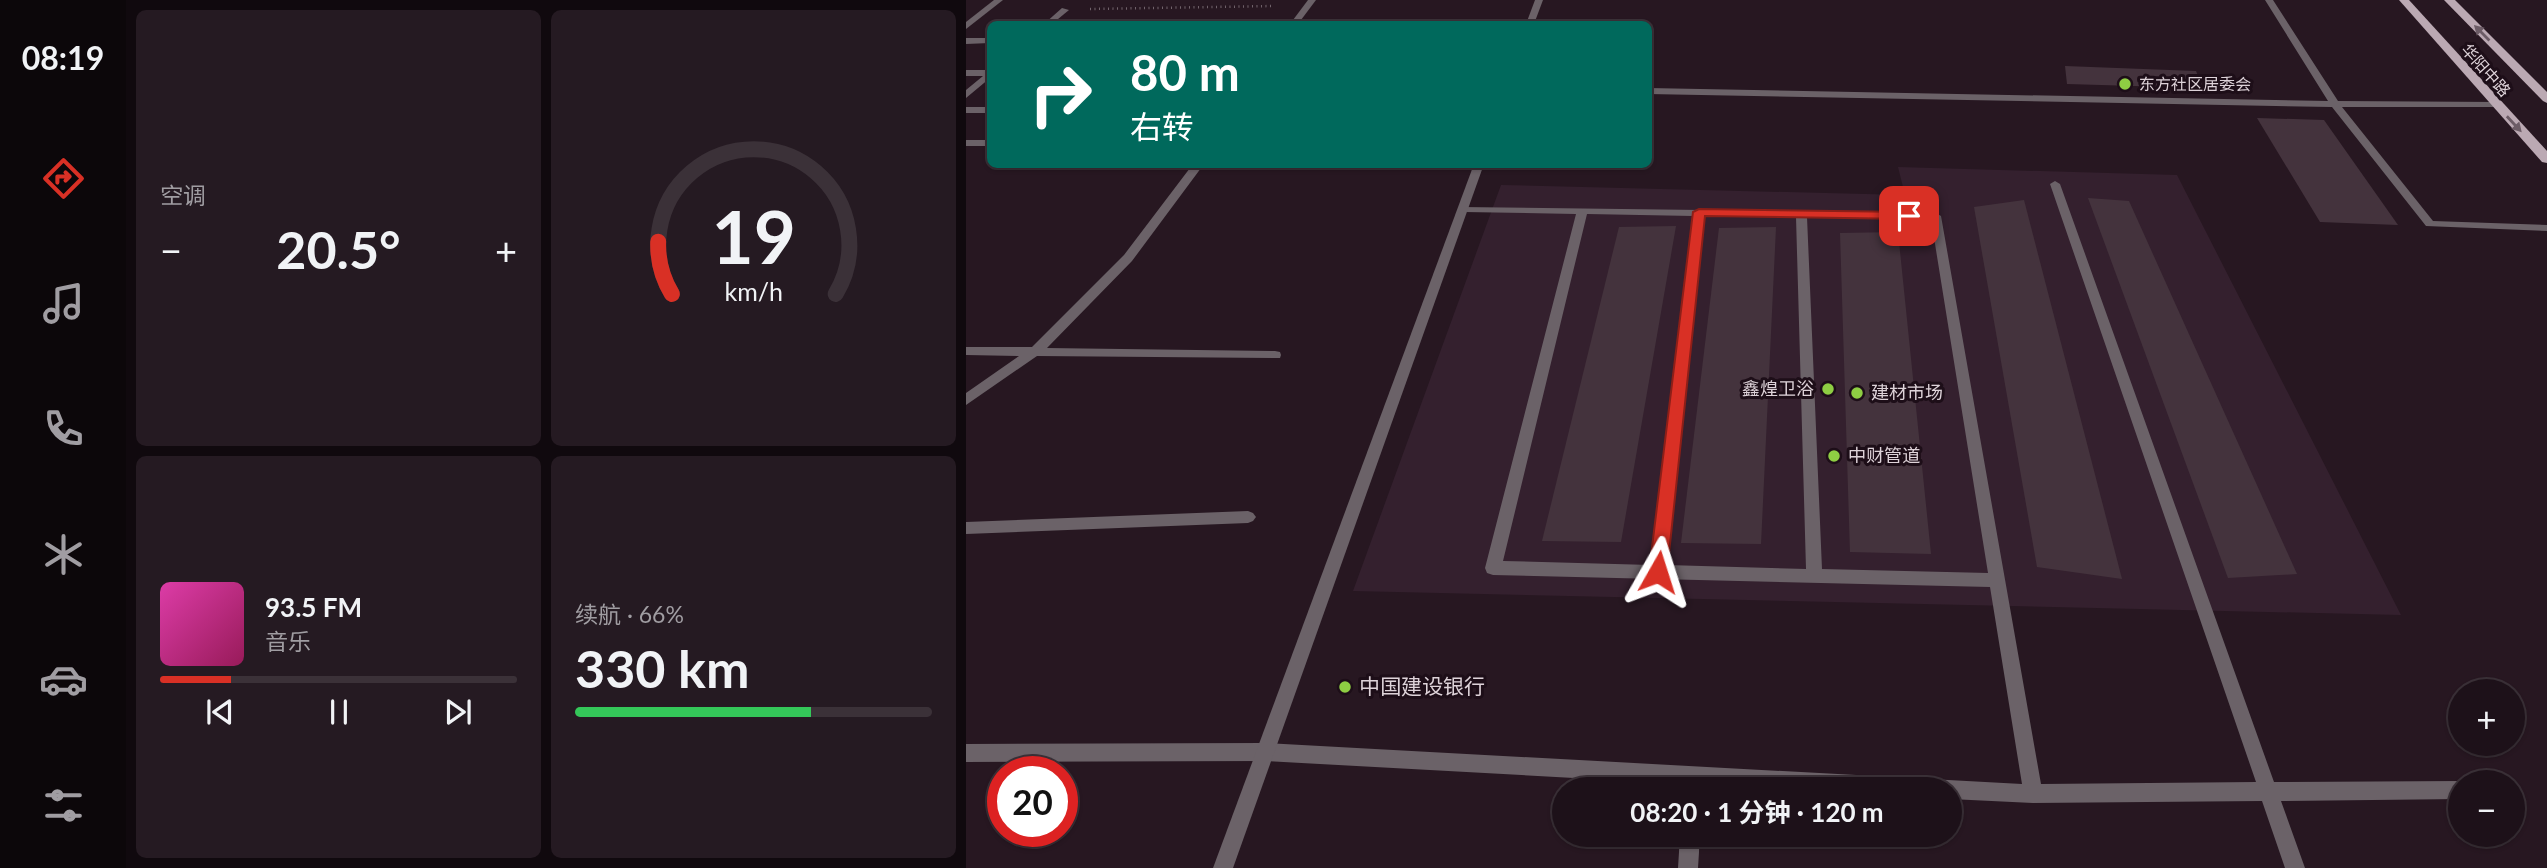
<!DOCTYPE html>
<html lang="zh">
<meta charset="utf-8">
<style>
body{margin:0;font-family:Lato,"Noto Sans SC",sans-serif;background:#251a22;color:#f1f3f6;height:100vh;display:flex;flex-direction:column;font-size:26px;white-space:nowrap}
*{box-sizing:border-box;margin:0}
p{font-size:23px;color:#a09da2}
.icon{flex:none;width:38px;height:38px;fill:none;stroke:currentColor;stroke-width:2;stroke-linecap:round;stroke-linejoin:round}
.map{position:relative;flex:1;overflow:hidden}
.side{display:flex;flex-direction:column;gap:10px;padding:10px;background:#10090e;width:840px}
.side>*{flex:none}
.hud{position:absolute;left:21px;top:21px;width:665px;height:147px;border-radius:10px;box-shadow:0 2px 5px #0004,0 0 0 2px #3b3138;background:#00695c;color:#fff;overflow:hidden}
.controls{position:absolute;left:1482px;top:679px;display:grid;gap:14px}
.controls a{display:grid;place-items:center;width:77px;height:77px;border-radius:50%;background:#1d1119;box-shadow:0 2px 5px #0004,0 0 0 2px #3b3138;font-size:35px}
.speed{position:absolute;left:21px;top:756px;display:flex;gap:14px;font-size:35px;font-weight:700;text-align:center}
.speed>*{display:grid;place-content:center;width:91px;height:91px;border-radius:50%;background:#1d1119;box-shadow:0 2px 5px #0004,0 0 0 2px #3b3138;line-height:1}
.speed .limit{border:10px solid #d22;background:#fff;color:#111}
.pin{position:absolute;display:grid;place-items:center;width:60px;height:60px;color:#fff;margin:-30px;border-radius:14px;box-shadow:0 4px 10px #0006}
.me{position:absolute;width:77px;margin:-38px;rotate:6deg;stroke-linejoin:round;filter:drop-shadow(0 0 5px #0008)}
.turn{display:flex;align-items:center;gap:24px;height:147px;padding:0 28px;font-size:32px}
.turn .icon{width:91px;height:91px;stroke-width:2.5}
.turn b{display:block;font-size:49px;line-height:60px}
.big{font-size:52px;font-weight:700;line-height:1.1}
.side .tile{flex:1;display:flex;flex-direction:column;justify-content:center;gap:10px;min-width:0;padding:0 24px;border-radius:10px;background:#251a22}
.side .dial{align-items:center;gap:0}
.dial svg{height:182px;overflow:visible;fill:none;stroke:#3b3138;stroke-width:7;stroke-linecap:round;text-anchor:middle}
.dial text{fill:#f1f3f6;stroke:none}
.song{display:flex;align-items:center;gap:21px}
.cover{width:84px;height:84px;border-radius:10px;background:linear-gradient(135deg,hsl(320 70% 55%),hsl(330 70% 35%))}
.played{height:7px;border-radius:4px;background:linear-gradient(90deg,#d93025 20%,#3b3138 20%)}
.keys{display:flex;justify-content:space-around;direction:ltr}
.heat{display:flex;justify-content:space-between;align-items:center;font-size:38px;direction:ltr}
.charge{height:10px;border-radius:5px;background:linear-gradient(90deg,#34c759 66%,#3b3138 0)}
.side .tiles{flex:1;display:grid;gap:10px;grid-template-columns:repeat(2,1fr)}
.trip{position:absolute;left:586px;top:777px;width:410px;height:70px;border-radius:35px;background:#1d1119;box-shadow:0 2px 5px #0004,0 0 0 2px #3b3138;font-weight:700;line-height:70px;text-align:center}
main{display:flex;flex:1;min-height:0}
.menu{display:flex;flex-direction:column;width:126px;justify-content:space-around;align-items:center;background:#0c070a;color:#a09da2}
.menu .icon{width:49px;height:49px}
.menu .active{color:#d93025}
.menu b{font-size:32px;color:#f1f3f6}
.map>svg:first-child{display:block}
</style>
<main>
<nav class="menu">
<b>08:19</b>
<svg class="icon active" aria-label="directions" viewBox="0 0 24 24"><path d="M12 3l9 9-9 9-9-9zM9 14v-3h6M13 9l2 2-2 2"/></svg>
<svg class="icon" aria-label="music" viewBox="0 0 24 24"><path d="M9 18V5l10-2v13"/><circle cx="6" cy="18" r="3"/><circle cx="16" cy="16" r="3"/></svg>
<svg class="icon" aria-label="phone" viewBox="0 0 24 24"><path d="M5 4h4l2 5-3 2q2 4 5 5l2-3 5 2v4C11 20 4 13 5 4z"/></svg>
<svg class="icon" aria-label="climate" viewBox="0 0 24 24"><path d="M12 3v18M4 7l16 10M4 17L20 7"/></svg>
<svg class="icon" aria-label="car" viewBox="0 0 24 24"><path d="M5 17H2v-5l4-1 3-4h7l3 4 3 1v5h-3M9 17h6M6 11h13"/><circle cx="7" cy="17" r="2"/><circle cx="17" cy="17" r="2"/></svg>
<svg class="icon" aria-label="filters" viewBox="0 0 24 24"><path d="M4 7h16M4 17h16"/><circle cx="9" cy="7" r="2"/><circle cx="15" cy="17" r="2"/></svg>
</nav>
<section class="side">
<div class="tiles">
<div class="tile"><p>空调</p>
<div class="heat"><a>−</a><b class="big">20.5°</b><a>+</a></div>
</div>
<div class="tile dial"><svg viewBox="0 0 100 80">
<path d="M14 69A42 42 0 1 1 86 69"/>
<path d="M14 69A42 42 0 0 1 8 46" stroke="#d93025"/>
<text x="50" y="56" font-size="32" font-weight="700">19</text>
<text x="50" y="72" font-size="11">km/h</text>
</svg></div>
<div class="tile">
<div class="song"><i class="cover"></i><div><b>93.5 FM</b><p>音乐</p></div></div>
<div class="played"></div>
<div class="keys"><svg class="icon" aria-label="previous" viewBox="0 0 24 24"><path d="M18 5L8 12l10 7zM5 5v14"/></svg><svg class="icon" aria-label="pause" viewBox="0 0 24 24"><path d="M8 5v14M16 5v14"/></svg><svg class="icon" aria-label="next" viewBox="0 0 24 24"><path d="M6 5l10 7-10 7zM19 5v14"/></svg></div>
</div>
<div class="tile"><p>续航 · 66%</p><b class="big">330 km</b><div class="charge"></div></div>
</div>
</section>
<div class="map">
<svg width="1581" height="868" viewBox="0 0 1581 868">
<rect width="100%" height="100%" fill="#271721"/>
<path fill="#34202e" d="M932 167 1211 175 1435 615 387 591 535 185 939 195Z"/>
<g fill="#44333d">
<path d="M1099 66 1230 71 1237 88 1101 84Z"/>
<path d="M1291 118 1358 120 1432 225 1354 222Z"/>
<path d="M1122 198 1163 201 1331 574 1262 578Z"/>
<path d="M1058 200 1156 579 1071 567 1008 207Z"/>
<path d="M710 226 655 542 576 541 653 227Z"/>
<path d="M810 227 795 544 715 543 753 228Z"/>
<path d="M932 232 965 554 884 552 874 233Z"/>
</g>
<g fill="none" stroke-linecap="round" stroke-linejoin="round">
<path stroke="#72646c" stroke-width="2.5" stroke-dasharray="1 3.5" stroke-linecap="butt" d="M124 9 308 6"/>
<g fill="#6b6268" fill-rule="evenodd">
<path d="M28 0H37L0 29V22Z"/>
<path d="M342 0H350L332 24H324Z"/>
<path d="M1299 0H1307L1372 101 1532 102 1534 104 1529 107H1376L1467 221 1581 225V231L1460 226 1366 107 682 94V88L1362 101Z"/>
<path d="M96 8 103 10 86 24H78Z"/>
<path d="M0 38H24V43L0 44Z"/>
<path d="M0 70H24V78L0 98V90L17 76H0Z"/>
<rect x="0" y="107" width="24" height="6"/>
<rect x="0" y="140" width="24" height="6"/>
<path d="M227 164H238L166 261 81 348 309 351 314 352 315 355 314 358 71 356 0 405V393L53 356 0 355V347H66L158 255Z"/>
<path d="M1089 181 1094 184 1308 782 1494 781 1498 782H1494V799L1315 801 1339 868H1319L1296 801 1067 803 984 799V789H809L736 785 735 789H717V784L299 761 0 762V744L299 743 1056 784 1024 587 527 575 521 573 519 568 610 214 498 212 494 211V207L970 213 975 216 1075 784 1290 782 1084 184ZM621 214 727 216 685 565 537 561ZM738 216 830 217 840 569 701 565ZM841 217 965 219 1022 573 856 569Z"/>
<path d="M282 511 287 513 290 517 287 521 282 523 0 534V522Z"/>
<path d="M714 835H734L732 868H712Z"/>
</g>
<g fill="#6b6268" fill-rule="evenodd">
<path d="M569 0H577L568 24H560Z"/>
<path d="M508 164H518L267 868H247Z"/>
</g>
<g fill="#bba9b3" fill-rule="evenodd">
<path d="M1433 0H1443L1581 151V163L1576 162Z"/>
<path d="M1478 0H1489L1581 92V103L1577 101Z"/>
</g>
</g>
<defs><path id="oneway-solid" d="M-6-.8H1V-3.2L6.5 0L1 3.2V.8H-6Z" transform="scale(1.75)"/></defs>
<g fill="#6c5c66">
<use href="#oneway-solid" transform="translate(1516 33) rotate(-135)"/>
<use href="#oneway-solid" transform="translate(1548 124) rotate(47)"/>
</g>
<path fill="#d93025" stroke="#8d1f18" stroke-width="2" d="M733 209 943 212 949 216 943 219 739 216 701 572 699 577 692 579 686 577 683 572 727 212Z"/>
<g fill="#8ece43" stroke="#1d0e18" stroke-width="2.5">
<circle cx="1159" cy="84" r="7"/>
<circle cx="862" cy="389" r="7"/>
<circle cx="891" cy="393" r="7"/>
<circle cx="868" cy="456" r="7"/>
<circle cx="379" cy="687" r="7"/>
</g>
<g text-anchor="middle" stroke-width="6" stroke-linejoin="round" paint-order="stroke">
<g font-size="16" fill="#ded3d9" stroke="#1d0e18">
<text transform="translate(1520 70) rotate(48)" y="6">华阳中路</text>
</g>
<g font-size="16" fill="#ded3d9" stroke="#1d0e18" text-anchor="start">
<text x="1173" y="90">东方社区居委会</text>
</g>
<g font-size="18" fill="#ded3d9" stroke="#1d0e18" text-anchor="start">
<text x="848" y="395" text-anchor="end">鑫煌卫浴</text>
<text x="905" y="399">建材市场</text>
<text x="882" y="462">中财管道</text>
</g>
<g font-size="21" fill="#ded3d9" stroke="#1d0e18" text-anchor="start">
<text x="393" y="694">中国建设银行</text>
</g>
</g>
</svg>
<div class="controls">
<a>+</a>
<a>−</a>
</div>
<div class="speed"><div class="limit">20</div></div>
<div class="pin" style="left:943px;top:216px;background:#d93025"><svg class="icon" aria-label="arrive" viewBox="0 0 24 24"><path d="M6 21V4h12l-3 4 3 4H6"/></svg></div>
<svg class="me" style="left:692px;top:572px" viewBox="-20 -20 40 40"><path d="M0-17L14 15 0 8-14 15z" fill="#d93025" stroke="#fff" stroke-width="4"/></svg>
<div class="trip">08:20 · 1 分钟 · 120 m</div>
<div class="hud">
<div class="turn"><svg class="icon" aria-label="right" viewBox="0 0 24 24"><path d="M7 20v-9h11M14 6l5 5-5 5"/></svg><div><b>80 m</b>右转</div></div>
</div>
</div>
</main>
